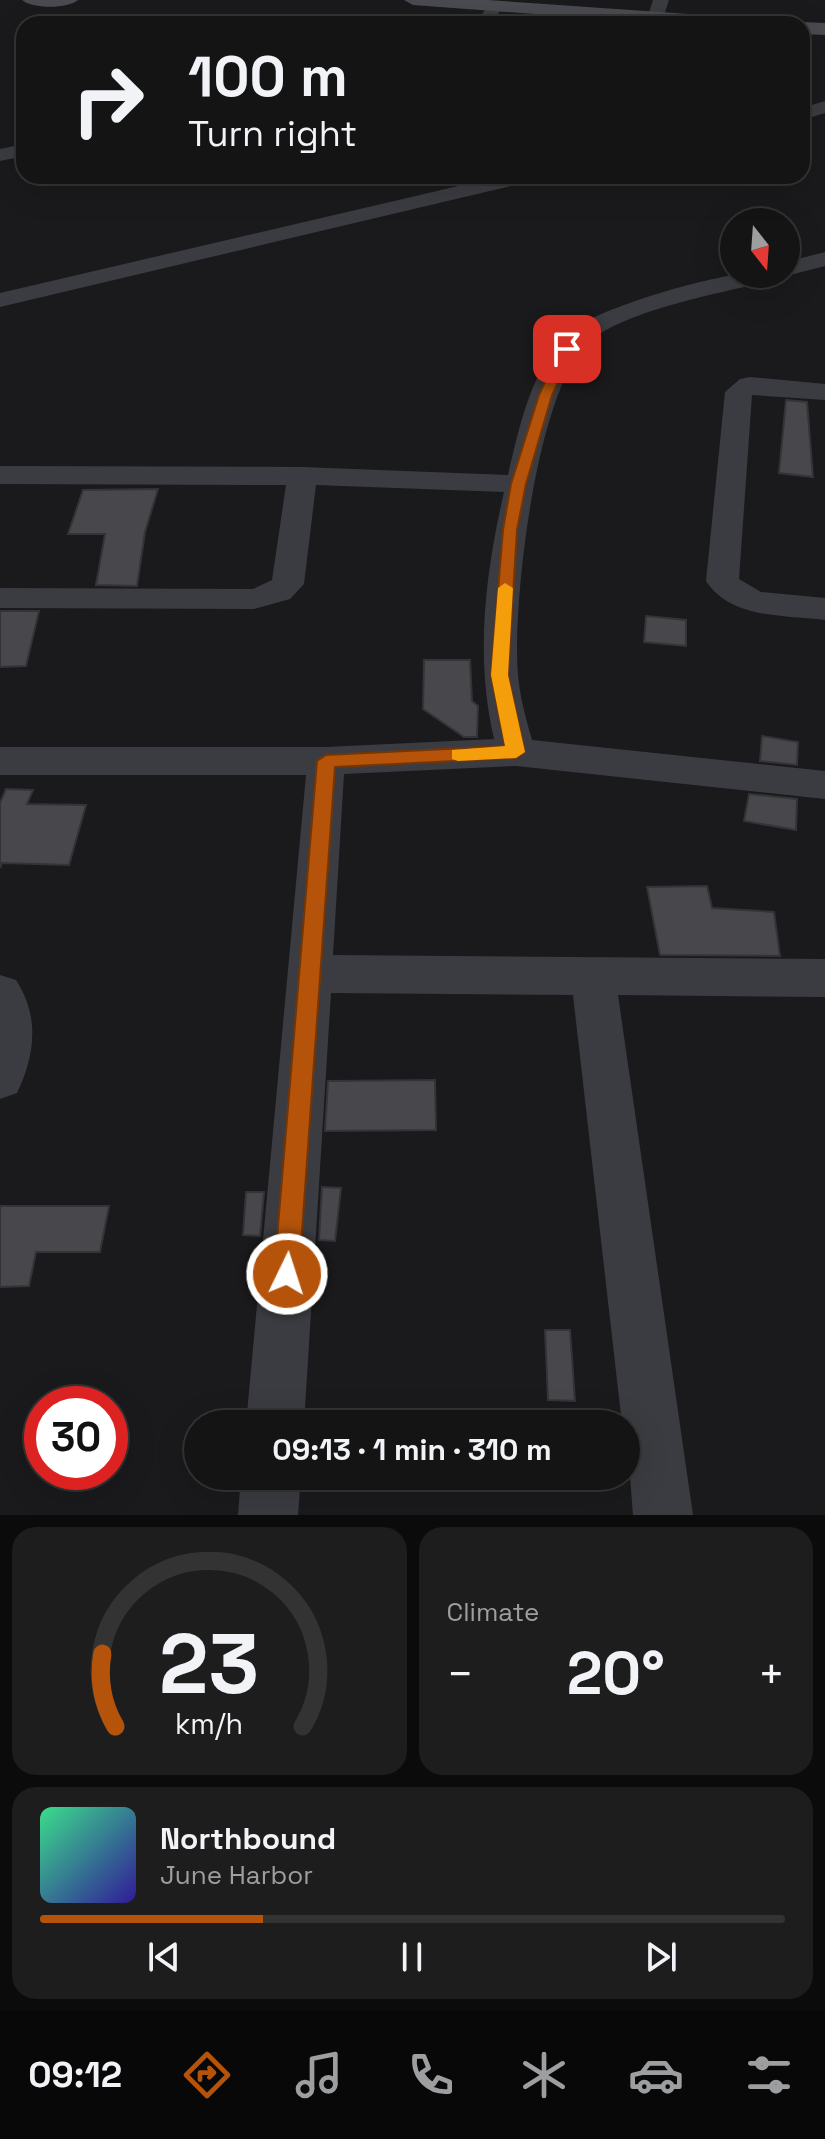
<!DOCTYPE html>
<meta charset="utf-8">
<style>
body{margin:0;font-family:"Space Grotesk",sans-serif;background:#1d1d1e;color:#f1f3f6;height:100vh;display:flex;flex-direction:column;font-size:30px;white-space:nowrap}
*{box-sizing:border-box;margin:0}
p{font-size:26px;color:#9d9ea0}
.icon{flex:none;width:44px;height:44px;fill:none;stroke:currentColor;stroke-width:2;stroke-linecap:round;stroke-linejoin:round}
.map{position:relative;height:1515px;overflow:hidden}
.details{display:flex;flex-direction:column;gap:12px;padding:12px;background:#0b0b0c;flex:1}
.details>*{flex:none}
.top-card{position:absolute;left:16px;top:16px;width:794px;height:168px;border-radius:24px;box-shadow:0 8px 32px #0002,0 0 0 2px #333334;background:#141415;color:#f1f3f6;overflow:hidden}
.needle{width:52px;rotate:163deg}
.tools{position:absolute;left:720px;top:208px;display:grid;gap:16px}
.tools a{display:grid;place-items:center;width:80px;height:80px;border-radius:50%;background:#141415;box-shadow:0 8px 32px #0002,0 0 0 2px #333334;font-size:40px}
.speed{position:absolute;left:24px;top:1386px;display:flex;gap:16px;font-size:40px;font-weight:700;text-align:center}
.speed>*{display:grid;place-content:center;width:104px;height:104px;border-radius:50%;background:#141415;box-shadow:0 8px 32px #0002,0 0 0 2px #333334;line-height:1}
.speed .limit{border:12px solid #d22;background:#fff;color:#111}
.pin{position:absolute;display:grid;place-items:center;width:68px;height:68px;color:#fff;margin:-34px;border-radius:16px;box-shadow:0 4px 12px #0006}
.me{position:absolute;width:88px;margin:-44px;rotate:4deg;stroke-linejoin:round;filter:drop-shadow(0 0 6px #0008)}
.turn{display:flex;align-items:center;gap:28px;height:168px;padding:0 40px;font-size:36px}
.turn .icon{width:104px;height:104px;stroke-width:2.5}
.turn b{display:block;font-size:56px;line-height:68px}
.big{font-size:60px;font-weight:800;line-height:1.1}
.details .tile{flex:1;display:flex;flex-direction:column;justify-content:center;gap:12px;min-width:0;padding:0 28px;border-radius:24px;background:#1d1d1e}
.details .dial{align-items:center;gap:0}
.dial svg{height:208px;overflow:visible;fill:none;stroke:#333334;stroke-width:7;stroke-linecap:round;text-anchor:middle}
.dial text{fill:#f1f3f6;stroke:none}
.song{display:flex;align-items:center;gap:24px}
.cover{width:96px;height:96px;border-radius:12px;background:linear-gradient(135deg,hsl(150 70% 55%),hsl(250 70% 35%))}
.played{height:8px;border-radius:4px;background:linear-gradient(90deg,#b45309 30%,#333334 30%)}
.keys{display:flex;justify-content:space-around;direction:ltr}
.heat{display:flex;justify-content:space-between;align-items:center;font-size:44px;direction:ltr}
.details .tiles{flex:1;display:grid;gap:12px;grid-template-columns:1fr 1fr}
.tile:last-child{grid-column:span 2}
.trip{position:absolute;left:184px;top:1410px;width:456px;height:80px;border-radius:40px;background:#141415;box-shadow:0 8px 32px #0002,0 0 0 2px #333334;font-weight:800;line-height:80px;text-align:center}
.tabs{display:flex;height:128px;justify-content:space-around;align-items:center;background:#080808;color:#9d9ea0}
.tabs .icon{width:56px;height:56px}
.tabs .active{color:#b45309}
.tabs b{font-size:36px;color:#f1f3f6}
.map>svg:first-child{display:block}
</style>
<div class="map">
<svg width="825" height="1515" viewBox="0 0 825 1515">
<rect width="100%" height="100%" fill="#1a1a1c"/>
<g fill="#47474c" stroke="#343438" stroke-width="2">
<path d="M786 400 807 402 813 477 779 473Z"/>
<path d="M158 489 145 532 137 586 96 585 105 534H68L83 490Z"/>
<path d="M0 611H39L26 666 0 667Z"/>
<path d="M646 616 686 620V646L644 642Z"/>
<path d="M424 660H470L472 701 478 706 477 737H464L423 709Z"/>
<path d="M762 736 798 742 797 765 760 761Z"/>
<path d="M6 789 33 790 27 804 86 805 69 865 2 863 0 868V803Z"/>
<path d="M749 794 797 799 796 830 744 821Z"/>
<path d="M707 886 712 908 774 912 780 956 660 955 647 887Z"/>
<path d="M435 1080 436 1130 325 1131 328 1081Z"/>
<path d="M322 1187 341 1188 335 1241 319 1240Z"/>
<path d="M246 1192H264L260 1236 243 1235Z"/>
<path d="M0 1206H109L100 1252H36L29 1286 0 1287Z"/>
<path d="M545 1330H570L575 1401 548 1400Z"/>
</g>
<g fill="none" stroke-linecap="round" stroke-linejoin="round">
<g fill="#3b3c41" fill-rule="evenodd">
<path d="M653 0H669L663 18 655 23 647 18Z"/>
<path d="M495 1 503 6 492 24H476L489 3Z"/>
<path d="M825 101V113L802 120V108Z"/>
<path d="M24 144V156L0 161V149Z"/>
<path d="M501 176H538L528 182 0 307V293Z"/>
<path d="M825 252V266L786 276 780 275 777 279C728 292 626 309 589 342 536 389 512 605 518 675 520 697 526 719 532 740L825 771V799L516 766 344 774 333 955 825 959V997L618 995 693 1515H633L626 1424H622L573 995 331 993 304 1424H246L306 775H0V747H326L494 739C475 657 485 575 504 492L316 485 304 584 290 599 254 609 0 608V588L253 589 272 580 286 485 0 484V466L302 467 508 475C519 428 532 364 571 331 598 308 707 277 743 274 757 273 772 274 786 274V262Z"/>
<path d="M750 377 825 384V400L752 395 739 579 761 592 825 598V620C784 615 731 619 706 581L725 392 740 379Z"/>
<path d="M0 975 16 980C40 1017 35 1055 17 1093L0 1099Z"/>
<path d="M241 1476H301L298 1515H238Z"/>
</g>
<g fill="#494b51" fill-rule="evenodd">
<path d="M22 0H78C68 9 32 9 22 0Z"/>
<path d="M404 0H488L746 18 755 24H669L413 5Z"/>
<path d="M802 22 825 23V35L802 34V24H795Z"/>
</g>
</g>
<path fill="#b45309" stroke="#753606" stroke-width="2" d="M567 345 573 349 552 395 526 484 517 530 508 675 525 752 516 758 335 767 299 1274 296 1283 287 1287 278 1283 274 1274 317 761 326 755 505 746 491 675 503 530 511 484 539 395 560 349Z"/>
<path fill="#f59e0b" d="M505 583 513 588 508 675 525 752 516 758 458 761 452 759V750L505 746 491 675 498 588Z"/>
</svg>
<div class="tools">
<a><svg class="needle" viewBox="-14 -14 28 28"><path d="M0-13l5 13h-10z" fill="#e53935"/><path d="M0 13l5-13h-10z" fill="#9d9ea0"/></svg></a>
</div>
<div class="speed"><div class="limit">30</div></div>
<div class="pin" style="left:567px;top:349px;background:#d93025"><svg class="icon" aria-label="arrive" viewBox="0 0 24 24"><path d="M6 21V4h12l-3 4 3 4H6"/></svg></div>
<svg class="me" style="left:287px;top:1274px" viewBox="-20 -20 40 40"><circle r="17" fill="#b45309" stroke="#fff" stroke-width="3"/><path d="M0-11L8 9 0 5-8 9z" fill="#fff"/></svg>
<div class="trip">09:13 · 1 min · 310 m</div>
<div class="top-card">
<div class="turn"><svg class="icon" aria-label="right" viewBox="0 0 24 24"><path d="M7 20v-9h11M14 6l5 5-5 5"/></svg><div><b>100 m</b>Turn right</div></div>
</div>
</div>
<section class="details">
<div class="tiles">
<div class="tile dial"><svg viewBox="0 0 100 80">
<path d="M14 69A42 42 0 1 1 86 69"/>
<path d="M14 69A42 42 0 0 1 9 41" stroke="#b45309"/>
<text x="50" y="56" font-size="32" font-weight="700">23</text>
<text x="50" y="72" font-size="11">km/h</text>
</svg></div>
<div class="tile"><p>Climate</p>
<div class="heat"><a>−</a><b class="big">20°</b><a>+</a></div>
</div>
<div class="tile">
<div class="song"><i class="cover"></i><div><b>Northbound</b><p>June Harbor</p></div></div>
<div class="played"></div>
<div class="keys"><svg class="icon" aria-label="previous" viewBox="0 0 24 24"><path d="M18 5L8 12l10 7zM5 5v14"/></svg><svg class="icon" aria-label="pause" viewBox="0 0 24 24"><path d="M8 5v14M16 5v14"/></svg><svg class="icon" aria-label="next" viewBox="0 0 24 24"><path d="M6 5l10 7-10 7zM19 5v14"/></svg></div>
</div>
</div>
</section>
<nav class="tabs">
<b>09:12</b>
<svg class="icon active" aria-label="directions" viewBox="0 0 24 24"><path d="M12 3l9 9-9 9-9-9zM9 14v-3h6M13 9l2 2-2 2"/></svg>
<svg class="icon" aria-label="music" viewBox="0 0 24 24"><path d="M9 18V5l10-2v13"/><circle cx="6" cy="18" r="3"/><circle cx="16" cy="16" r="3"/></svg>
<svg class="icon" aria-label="phone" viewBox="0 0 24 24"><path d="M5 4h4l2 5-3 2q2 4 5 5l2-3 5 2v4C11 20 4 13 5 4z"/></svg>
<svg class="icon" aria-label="climate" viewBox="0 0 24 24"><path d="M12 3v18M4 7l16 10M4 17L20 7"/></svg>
<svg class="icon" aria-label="car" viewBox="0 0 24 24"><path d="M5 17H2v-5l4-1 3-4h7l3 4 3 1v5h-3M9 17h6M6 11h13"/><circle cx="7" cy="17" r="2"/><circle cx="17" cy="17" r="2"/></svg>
<svg class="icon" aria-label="filters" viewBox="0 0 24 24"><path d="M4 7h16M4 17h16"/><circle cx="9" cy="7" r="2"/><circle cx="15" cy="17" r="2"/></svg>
</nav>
